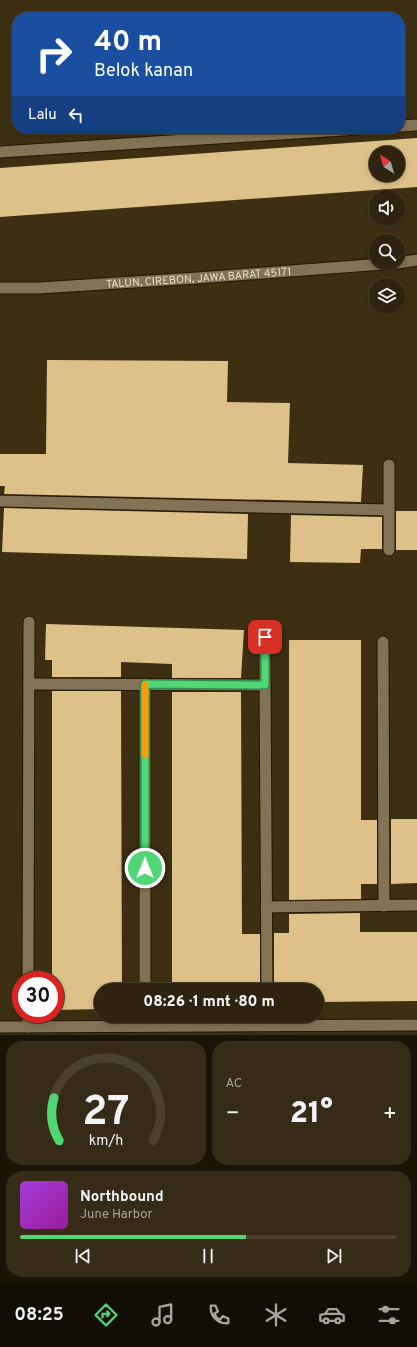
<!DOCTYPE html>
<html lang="id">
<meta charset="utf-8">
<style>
body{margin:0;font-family:Overpass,sans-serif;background:#362b17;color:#f1f3f6;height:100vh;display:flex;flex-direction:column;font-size:15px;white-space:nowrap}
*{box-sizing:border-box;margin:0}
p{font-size:13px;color:#a7a49e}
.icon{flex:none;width:22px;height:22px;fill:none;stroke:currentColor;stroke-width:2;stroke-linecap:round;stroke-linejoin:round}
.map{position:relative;height:1035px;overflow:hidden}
.panel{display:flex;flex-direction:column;gap:6px;padding:6px;background:#191308;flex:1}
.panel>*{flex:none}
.hud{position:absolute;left:12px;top:12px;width:393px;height:122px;border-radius:16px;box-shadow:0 2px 6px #0003,0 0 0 1px #49402e;background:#1a4fa0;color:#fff;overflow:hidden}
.needle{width:26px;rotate:323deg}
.fabs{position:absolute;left:369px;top:146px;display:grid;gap:8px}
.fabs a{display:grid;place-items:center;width:36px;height:36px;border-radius:50%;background:#2e230e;box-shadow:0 2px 6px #0003,0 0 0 1px #49402e;font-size:20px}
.speed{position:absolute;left:12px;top:971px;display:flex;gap:8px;font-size:20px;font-weight:700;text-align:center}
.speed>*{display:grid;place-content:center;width:52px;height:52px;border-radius:50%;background:#2e230e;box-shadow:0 2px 6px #0003,0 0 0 1px #49402e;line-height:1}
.speed .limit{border:6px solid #d22;background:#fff;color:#111}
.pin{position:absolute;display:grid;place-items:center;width:34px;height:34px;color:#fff;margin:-17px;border-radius:8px;box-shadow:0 2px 6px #0006}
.me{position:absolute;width:44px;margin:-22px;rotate:0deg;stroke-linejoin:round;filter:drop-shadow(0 0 3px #0008)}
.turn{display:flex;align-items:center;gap:14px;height:84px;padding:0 16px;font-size:18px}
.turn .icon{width:52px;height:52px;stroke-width:2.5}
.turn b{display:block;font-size:28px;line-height:34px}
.then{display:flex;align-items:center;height:38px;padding:0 16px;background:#0003;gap:8px;font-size:15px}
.big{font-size:30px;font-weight:800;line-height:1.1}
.panel .tile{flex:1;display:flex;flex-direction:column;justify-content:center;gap:6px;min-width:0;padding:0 14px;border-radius:16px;background:#362b17}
.panel .dial{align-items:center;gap:0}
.dial svg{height:104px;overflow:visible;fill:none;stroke:#49402e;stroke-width:7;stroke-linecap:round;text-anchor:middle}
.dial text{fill:#f1f3f6;stroke:none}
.song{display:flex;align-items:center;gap:12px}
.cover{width:48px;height:48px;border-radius:6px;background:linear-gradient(135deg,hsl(280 70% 55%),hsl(300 70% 35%))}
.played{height:4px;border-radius:2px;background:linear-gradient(90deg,#50d674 60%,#49402e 60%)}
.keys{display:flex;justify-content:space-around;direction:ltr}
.heat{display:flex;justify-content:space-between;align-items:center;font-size:22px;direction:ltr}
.panel .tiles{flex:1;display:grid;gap:6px;grid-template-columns:1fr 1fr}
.tile:last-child{grid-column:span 2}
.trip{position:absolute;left:94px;top:983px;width:230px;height:40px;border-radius:20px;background:#2e230e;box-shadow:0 2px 6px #0003,0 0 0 1px #49402e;font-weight:800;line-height:40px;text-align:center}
.menu{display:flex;height:64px;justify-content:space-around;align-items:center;background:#120e06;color:#a7a49e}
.menu .icon{width:28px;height:28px}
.menu .selected{color:#50d674}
.menu b{font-size:18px;color:#f1f3f6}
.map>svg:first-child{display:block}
</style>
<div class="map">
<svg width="417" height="1035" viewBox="0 0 417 1035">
<rect width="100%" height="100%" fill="#3d2f12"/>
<g fill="#ddc189" fill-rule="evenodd">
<path d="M417 138V187L0 217V168ZM376 153H398V175H376Z"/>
<path d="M47 360 228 361 227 402 290 403 288 463 363 465 361 502 4 494 5 486H0V454H46Z"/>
<path d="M4 508 248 514 247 559 2 552Z"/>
<rect x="396" y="511" width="21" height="39"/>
<path d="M291 515 382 517V549H361L360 563 290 562Z"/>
<path d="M46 624 244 630 241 678H172V664L121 662V677H52V660H45Z"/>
<path d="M289 640H361V820H377V884H361V899L289 900Z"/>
<path d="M52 691H121L122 990H101V1009L55 1010V980H52Z"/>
<path d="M172 692H241L242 934H260V990H172Z"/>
<path d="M391 819H417V883L391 884Z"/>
<path d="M360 913V932H417V1001L317 1002V990H274V933H289V914Z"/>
</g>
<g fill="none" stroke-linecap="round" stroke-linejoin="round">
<defs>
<g id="service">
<path d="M400 126 417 125"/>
<path d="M0 152 358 129"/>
</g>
<g id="minor">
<path d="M398 263 417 260"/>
<path id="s1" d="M0 288H39L197 278 396 263"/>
<path d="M0 501 389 510V465"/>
<path d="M389 550V510"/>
<path d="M265 637V685"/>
<path d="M383 642 384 906"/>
<path d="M29 684 265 685 267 990"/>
<path d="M145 684V990"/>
<path d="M266 907 417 905"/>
<path d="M28 980 29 622"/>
<path d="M145 1016V1026"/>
<path d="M0 1027 417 1025"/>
<path d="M28 1027V1014"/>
</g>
</defs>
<use href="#service" stroke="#231600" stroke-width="13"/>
<use href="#minor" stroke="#231600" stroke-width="13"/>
<use href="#service" stroke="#837355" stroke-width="11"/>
<use href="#minor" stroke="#837355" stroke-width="11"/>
</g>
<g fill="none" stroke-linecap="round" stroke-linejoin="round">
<defs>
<path id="route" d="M145 868V684L265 685V637"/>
</defs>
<use href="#route" stroke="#348b4b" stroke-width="10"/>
<use href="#route" stroke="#50d674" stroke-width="7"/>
<path stroke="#f59e0b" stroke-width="7" d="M145 685V755"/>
</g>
<g text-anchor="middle" stroke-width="4" stroke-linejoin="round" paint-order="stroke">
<g font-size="11" fill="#e6ddcd" stroke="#3d2f12">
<text dy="4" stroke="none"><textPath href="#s1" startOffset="199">TALUN, CIREBON, JAWA BARAT 45171</textPath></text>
</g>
</g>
</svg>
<div class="fabs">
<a><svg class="needle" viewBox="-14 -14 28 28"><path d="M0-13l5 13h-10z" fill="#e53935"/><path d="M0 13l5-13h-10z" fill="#a7a49e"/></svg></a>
<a><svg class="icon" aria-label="sound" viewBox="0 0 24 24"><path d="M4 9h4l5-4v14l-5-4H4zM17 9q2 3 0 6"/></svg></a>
<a><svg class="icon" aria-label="search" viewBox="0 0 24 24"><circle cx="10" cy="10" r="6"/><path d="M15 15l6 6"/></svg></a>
<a><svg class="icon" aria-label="layers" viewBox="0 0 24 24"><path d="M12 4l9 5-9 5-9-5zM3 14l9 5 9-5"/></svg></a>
</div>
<div class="speed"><div class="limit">30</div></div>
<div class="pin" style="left:265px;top:637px;background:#d93025"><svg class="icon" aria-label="arrive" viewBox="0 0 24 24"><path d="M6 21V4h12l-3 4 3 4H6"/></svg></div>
<svg class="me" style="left:145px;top:868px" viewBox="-20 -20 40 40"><circle r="17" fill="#50d674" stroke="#fff" stroke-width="3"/><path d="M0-11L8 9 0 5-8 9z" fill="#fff"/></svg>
<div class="trip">08:26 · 1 mnt · 80 m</div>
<div class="hud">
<div class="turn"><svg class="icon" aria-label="right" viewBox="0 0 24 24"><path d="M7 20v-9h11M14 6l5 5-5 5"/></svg><div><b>40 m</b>Belok kanan</div></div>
<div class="then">Lalu<svg class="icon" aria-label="left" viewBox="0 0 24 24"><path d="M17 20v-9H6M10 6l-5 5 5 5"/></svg></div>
</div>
</div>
<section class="panel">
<div class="tiles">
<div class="tile dial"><svg viewBox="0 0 100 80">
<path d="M14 69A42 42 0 1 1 86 69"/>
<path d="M14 69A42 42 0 0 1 10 36" stroke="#50d674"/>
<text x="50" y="56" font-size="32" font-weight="700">27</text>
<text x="50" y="72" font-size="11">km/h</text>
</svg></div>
<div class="tile"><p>AC</p>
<div class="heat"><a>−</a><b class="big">21°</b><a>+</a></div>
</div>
<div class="tile">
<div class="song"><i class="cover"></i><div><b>Northbound</b><p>June Harbor</p></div></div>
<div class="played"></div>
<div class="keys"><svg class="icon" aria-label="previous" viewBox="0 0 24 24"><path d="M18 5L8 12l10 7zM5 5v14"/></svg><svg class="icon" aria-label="pause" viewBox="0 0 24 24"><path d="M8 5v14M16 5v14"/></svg><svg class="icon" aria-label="next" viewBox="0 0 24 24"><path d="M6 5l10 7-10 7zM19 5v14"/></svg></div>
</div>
</div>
</section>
<nav class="menu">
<b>08:25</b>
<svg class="icon selected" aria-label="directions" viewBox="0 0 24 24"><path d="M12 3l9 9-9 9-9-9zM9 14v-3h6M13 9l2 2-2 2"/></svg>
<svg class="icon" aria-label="music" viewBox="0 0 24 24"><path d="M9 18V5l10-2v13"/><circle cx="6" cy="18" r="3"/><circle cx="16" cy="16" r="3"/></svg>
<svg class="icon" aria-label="phone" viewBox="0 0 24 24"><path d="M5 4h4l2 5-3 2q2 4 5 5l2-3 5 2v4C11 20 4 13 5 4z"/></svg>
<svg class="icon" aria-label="climate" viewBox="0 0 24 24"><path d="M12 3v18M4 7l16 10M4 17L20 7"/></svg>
<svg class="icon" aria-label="car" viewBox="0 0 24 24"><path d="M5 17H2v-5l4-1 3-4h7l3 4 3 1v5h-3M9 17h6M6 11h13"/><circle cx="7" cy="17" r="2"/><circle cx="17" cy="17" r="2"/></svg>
<svg class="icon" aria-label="filters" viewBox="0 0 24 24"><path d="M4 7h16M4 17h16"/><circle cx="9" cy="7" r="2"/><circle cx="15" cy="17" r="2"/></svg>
</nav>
